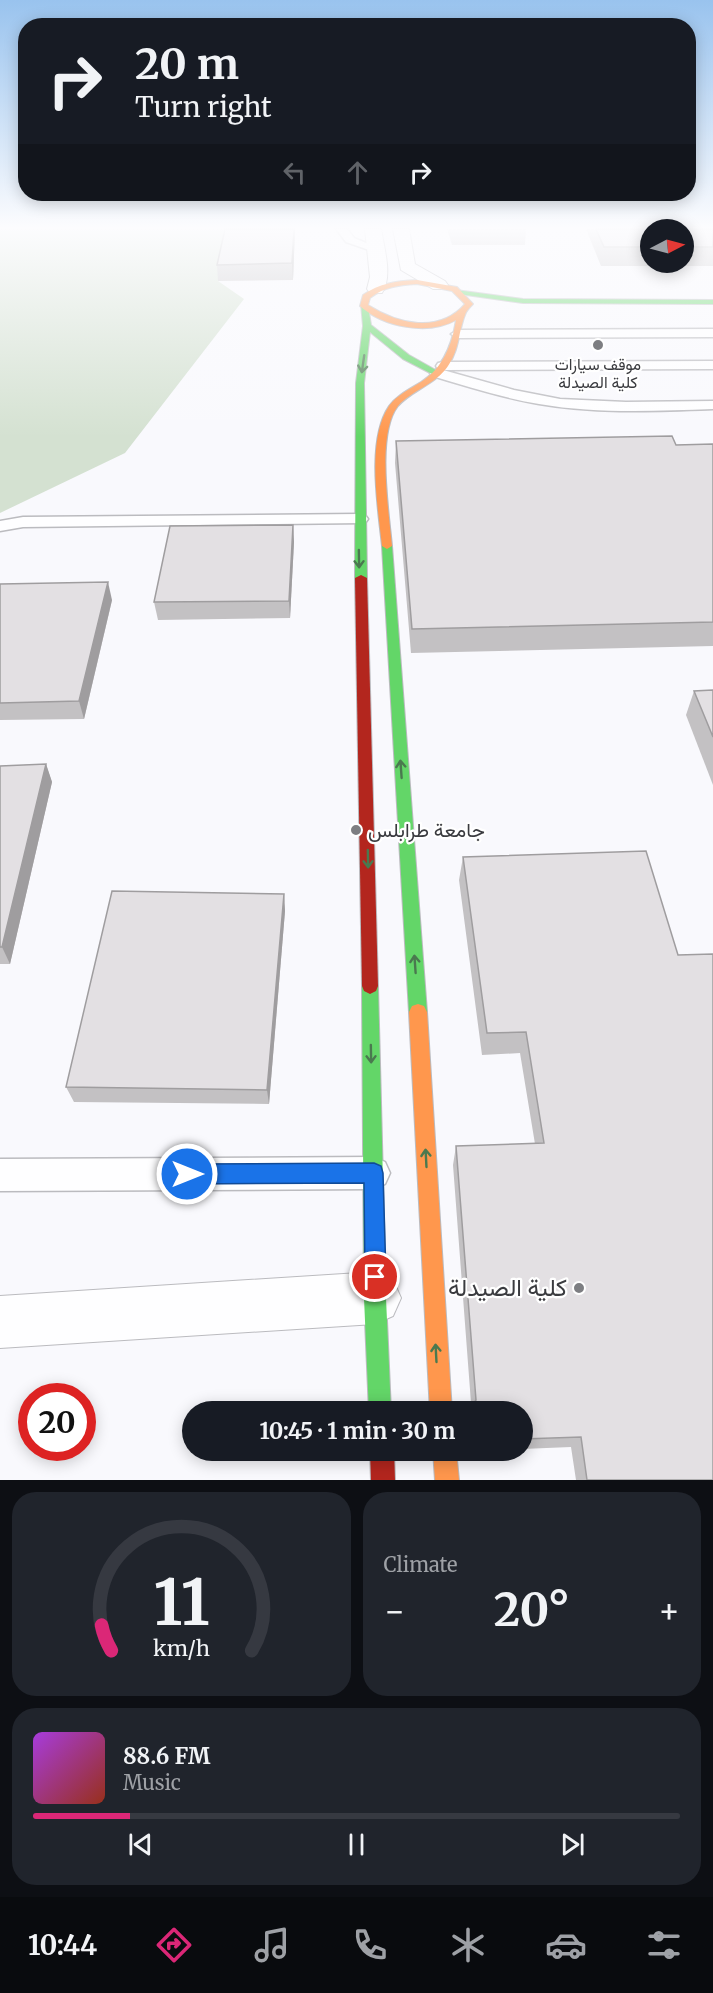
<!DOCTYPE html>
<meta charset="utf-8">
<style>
body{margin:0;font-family:Merriweather,Vazirmatn,serif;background:#20242c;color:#f1f3f6;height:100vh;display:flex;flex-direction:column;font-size:22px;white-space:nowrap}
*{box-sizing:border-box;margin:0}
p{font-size:20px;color:#9ea1a6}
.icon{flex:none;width:33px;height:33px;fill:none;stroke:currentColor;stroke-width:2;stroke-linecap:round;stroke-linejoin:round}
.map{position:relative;height:1480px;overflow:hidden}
.details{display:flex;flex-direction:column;gap:12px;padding:12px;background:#0d0f14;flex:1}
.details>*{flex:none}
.guide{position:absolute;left:18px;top:18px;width:678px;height:183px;border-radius:24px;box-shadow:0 3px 15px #0003;background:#171b24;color:#f1f3f6;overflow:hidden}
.needle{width:39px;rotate:84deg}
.controls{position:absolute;left:640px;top:219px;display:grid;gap:12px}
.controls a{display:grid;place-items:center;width:54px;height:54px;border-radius:50%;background:#171b24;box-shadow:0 3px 15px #0003;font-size:30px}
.speed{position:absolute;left:18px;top:1383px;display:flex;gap:12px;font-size:30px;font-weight:700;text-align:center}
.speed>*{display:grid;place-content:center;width:78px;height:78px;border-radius:50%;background:#171b24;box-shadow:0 3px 15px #0003;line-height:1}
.speed .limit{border:9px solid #d22;background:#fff;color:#111}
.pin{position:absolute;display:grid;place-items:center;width:51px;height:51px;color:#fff;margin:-26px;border:3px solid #fff;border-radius:50%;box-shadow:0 2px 6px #0007}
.me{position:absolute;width:66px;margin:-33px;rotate:90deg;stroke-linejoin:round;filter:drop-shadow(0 0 4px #0008)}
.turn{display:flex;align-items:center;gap:21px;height:126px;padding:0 18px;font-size:27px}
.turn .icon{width:78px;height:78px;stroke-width:2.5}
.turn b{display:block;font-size:42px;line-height:51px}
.lanes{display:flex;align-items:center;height:57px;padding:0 18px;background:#0003;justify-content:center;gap:30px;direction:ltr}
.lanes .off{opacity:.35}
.big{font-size:45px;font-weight:700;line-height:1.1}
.details .widget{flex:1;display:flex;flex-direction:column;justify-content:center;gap:9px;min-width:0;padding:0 21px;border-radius:24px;background:#20242c}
.details .dial{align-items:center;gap:0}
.dial svg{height:156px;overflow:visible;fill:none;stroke:#363941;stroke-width:7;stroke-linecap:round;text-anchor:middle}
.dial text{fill:#f1f3f6;stroke:none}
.song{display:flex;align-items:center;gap:18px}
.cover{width:72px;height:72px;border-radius:9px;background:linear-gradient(135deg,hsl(280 70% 55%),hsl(10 70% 35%))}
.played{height:6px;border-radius:3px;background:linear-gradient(90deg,#db2777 15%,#363941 15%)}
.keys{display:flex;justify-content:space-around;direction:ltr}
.heat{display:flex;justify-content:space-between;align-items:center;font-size:33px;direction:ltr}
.details .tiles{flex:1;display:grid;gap:12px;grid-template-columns:1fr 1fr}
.widget:last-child{grid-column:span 2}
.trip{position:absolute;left:182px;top:1401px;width:351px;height:60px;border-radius:30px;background:#171b24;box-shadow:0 3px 15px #0003;font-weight:700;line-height:60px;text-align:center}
.menu{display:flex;height:96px;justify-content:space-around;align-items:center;background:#090b0e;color:#9ea1a6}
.menu .icon{width:42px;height:42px}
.menu .on{color:#db2777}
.menu b{font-size:27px;color:#f1f3f6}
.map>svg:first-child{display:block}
</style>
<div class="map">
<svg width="713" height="1480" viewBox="0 0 713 1480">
<rect width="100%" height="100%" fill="#f9f9fd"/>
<path fill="#d4e1d1" d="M0 229H230L218 281 244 299 125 453 0 513Z"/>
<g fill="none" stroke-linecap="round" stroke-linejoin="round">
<defs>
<g id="lane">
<path d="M336 229H347L354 238 381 249 375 252 346 242Z"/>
<path d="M713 329V337L458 338 451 334 458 330Z"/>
<path d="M713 361V369L443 370 514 390 560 399 626 402 713 401V409C655 411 596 414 539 404 502 398 467 386 432 376L430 373 438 369 436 366 438 363 443 362Z"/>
<path d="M359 514 365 515 368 519 365 523 23 527 0 531V521L23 517Z"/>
<path d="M374 1157 385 1162 390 1173 385 1184 374 1189 0 1191V1159Z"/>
</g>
<g id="street">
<path d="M365 229H381C384 248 393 276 382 293H370L367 289 370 277Z"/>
<path d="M393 229H409L415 264 445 281 448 285 445 289H433L401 270Z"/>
<path d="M375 1272 393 1280 401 1298 393 1316 375 1324 0 1348V1296Z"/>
</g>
<g id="fast">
<path d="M456 290 523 299 713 300V304L523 303 459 294 455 292Z"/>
<path d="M361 304 368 306 371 325 409 355 441 373 434 375 403 359 370 332 364 383 367 578 361 581 355 578 356 383 363 326Z"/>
<path d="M387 543 392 546 427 1012 424 1018 418 1020 412 1018 409 1012 382 546Z"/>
<path d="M370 978 376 981 378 986 386 1298 391 1412H369L364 1298 362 986 364 981Z"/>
</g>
<g id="slow">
<path d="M417 280 457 287 473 304C470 307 466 311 465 315 458 333 460 348 448 366 435 385 412 390 398 406 376 434 389 512 392 546L387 549 382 546C378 508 366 440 389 406 397 395 410 389 421 382 443 368 452 345 456 320 428 336 383 327 360 306L363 295C379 283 397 281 417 280ZM417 284 452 291 465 304C439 334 398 324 368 305L370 298C384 287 399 285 417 284Z"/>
<path d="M418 1004 424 1006 427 1012 452 1412H430L409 1012 412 1006Z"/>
<path d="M433 1450H456L459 1480H435Z"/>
</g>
<g id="jam">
<path d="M361 575 367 578 378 986 376 991 370 994 364 991 362 986 355 578Z"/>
<path d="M370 1450H394L395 1480H371Z"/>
</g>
</defs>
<use href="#lane" stroke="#bbbbbf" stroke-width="3"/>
<use href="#street" stroke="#bbbbbf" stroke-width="2"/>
<use href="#fast" stroke="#bbbbbf" stroke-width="2"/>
<use href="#slow" stroke="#bbbbbf" stroke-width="2"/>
<use href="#jam" stroke="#bbbbbf" stroke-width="2"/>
<use href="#lane" fill="#fefeff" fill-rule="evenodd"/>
<use href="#street" fill="#fefeff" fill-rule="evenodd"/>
<use href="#fast" fill="#63d668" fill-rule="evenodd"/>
<use href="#slow" fill="#ff974d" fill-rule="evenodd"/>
<use href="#jam" fill="#b3261e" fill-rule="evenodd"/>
</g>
<g fill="#c3c1c3" fill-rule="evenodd">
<path d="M295 229 293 280 218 281 217 265Z"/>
<path d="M447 229H526L525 245H452Z"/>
<path d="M586 229H713V266H601ZM651 230H684V262H651Z"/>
<path d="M396 441 676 445 713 444V646L411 653 395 463Z"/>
<path d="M293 525 294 542 290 618 158 620 154 602Z"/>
<path d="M0 584 112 600 84 719 0 720Z"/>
<path d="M713 690V785L686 715 694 691Z"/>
<path d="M46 764 52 782 10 964H0V766Z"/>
<path d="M463 857 678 955 713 1480H576L571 1447 522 1449V1412H456L460 1403H471L453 1165 456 1146 535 1144 520 1053 482 1055 459 880Z"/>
<path d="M284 894 285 911 269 1104 74 1102 66 1087Z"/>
</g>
<g fill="#9f9d9f">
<path d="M294 229H295L293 280 292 263Z"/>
<path d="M293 525 294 542 290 618 289 601Z"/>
<path d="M108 582 112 600 84 719 79 701Z"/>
<path d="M46 764 52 782 10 964 2 947Z"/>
<path d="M284 894 285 911 269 1104 267 1090Z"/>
</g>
<g fill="#e3e0e3" stroke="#9f9d9f" stroke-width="1.5">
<path d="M225 229H294L292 263 217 265Z"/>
<path d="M596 229H713V247H684V230H651V247H604Z"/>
<path d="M672 436 676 445 713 444V622L412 629 396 441Z"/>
<path d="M293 525 289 601 154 602 170 526Z"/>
<path d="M108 582 79 701 0 703V584Z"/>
<path d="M713 690V737L694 691Z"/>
<path d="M46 764 2 947H0V766Z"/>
<path d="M646 851 678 955 713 954V1480H587L581 1437 522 1439V1412H460V1403H474L476 1400 456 1146 544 1143 526 1032 487 1033 463 857Z"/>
<path d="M112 891 284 894 267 1090 66 1087Z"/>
</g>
<defs><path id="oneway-shaft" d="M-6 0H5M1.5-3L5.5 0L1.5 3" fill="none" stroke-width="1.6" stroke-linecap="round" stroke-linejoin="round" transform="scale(1.5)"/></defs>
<g stroke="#4a794f">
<use href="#oneway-shaft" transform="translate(363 364) rotate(98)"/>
<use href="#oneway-shaft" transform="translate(359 559) rotate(89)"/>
<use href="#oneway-shaft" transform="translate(401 769) rotate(-94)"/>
<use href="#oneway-shaft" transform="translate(368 859) rotate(89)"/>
<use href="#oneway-shaft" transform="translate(415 964) rotate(-94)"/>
<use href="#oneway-shaft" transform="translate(371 1054) rotate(89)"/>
<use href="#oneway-shaft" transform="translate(426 1158) rotate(-93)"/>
<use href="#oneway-shaft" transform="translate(436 1353) rotate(-93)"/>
</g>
<linearGradient id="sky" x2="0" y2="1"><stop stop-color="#99c3ee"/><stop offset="0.52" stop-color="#fcfcfe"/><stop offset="1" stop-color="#fcfcfe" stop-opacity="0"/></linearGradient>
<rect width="713" height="437" fill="url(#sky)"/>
<path fill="#1a73e8" stroke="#114b97" stroke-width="1.5" d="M374 1163 381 1166 383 1173 386 1277 383 1284 375 1287 368 1284 365 1277 364 1183 187 1184 180 1181 177 1174 180 1167 187 1164Z"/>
<g fill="#7d7e82" stroke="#fff" stroke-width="2">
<circle cx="598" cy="345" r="6"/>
<circle cx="356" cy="830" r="6"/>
<circle cx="579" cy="1288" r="6"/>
</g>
<g text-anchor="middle" stroke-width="4.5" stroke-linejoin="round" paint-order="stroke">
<g font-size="16" fill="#3a3b3f" stroke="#fff">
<text x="598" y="370">موقف سيارات<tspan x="598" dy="18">كلية الصيدلة</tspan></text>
</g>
<g font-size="20" fill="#3a3b3f" stroke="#fff" text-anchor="start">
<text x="368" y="837">جامعة طرابلس</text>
</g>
<g font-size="24" fill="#3a3b3f" stroke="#fff" text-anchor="end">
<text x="567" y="1296">كلية الصيدلة</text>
</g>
</g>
</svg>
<div class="controls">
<a><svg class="needle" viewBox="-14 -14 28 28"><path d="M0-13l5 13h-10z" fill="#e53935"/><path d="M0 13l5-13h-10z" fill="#9ea1a6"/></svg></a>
</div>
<div class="speed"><div class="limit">20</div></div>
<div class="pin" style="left:375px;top:1277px;background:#d93025"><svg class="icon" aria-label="arrive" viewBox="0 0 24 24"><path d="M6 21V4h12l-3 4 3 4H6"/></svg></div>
<svg class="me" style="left:187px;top:1174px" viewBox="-20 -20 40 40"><circle r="17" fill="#1a73e8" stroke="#fff" stroke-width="3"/><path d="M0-11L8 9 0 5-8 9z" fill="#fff"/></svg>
<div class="trip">10:45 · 1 min · 30 m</div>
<div class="guide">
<div class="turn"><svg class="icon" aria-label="right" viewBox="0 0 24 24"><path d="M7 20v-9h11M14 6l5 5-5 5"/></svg><div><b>20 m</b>Turn right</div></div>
<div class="lanes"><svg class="icon off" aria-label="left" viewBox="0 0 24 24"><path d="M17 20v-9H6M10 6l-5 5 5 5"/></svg><svg class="icon off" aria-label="ahead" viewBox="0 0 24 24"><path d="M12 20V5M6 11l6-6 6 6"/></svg><svg class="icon" aria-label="right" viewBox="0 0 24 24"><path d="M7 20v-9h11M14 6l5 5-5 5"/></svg></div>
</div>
</div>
<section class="details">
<div class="tiles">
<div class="widget dial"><svg viewBox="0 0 100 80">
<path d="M14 69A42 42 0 1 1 86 69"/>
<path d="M14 69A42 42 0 0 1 9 56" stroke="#db2777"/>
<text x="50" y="56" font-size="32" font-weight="700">11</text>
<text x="50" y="72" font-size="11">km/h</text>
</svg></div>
<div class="widget"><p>Climate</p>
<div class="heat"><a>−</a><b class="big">20°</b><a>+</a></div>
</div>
<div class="widget">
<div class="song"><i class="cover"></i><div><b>88.6 FM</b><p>Music</p></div></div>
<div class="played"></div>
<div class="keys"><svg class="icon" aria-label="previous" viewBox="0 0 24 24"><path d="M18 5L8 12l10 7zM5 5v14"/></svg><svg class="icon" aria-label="pause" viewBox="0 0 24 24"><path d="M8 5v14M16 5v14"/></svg><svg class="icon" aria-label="next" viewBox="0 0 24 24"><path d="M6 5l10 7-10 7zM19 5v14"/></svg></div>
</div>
</div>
</section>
<nav class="menu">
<b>10:44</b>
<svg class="icon on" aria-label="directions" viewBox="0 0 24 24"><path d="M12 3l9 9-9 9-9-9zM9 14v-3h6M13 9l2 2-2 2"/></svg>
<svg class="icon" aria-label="music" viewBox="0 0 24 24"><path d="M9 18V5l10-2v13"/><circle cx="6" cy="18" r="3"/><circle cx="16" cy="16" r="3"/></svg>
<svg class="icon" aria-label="phone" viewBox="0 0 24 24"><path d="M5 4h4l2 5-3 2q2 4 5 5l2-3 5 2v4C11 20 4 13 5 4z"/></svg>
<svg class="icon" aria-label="climate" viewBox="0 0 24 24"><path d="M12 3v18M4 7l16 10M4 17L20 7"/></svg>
<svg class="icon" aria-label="car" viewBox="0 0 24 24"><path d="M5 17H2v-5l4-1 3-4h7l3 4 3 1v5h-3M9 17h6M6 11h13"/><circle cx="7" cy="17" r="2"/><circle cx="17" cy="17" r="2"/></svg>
<svg class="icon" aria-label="filters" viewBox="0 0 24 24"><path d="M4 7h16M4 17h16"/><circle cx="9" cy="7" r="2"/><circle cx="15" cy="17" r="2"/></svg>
</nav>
